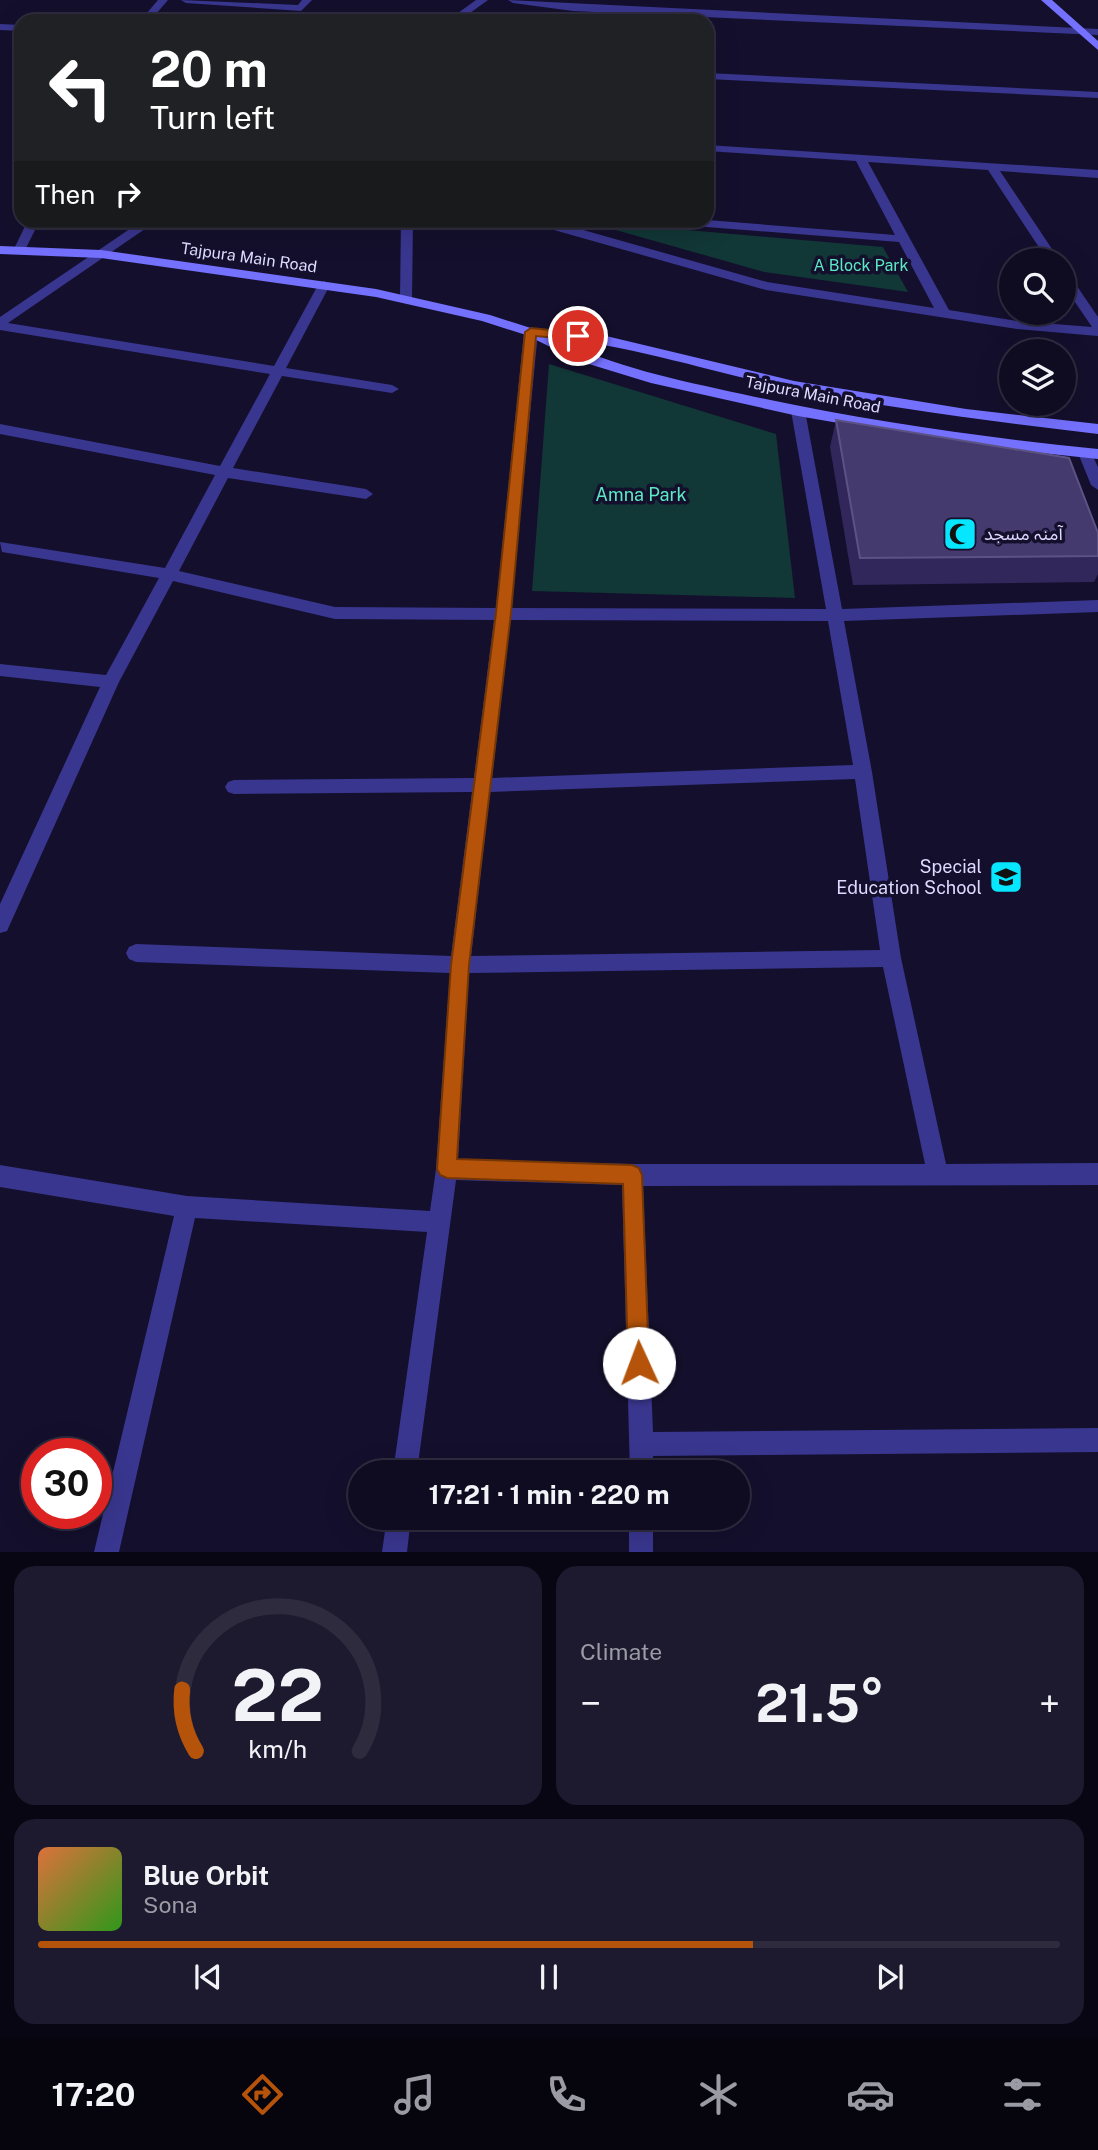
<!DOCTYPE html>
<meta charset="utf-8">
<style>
body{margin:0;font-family:"Public Sans","Noto Sans Arabic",sans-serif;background:#1d192e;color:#f1f3f6;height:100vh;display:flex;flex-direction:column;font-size:26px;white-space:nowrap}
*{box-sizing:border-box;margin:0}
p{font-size:23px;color:#9b9ba5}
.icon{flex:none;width:38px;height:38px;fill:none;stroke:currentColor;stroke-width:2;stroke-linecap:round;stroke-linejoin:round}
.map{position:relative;height:1552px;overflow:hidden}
.drawer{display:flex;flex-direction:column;gap:14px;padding:14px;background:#080612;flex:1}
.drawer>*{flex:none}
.top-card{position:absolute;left:14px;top:14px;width:700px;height:214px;border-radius:21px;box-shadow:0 7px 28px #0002,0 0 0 2px #2f2b3f;background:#202124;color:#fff;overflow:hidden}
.fabs{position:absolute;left:999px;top:248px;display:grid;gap:14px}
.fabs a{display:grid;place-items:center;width:77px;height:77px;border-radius:50%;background:#0f0b21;box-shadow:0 7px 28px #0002,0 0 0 2px #2f2b3f;font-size:35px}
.speed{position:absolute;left:21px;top:1438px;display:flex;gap:14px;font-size:35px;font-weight:700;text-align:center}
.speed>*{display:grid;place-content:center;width:91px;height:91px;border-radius:50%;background:#0f0b21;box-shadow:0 7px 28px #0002,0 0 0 2px #2f2b3f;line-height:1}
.speed .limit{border:10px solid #d22;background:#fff;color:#111}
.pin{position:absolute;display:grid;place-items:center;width:60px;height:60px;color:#fff;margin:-30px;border:4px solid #fff;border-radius:50%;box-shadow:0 2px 7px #0007}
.me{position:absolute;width:77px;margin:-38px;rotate:358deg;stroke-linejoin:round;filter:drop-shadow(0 0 5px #0008)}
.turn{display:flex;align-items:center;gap:24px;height:147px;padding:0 21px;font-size:32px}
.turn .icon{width:91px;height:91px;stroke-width:2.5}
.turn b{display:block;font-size:49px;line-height:60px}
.then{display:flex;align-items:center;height:66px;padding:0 21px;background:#0003;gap:14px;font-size:26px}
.big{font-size:52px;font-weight:700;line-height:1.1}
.drawer .widget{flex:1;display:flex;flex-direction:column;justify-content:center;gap:10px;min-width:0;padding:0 24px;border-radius:21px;background:#1d192e}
.drawer .dial{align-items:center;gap:0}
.dial svg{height:182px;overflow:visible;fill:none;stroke:#2f2b3f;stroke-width:7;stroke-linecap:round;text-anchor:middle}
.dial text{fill:#f1f3f6;stroke:none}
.song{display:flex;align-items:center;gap:21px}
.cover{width:84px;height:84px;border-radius:10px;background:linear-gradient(135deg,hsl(20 70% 55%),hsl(110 70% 35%))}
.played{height:7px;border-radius:4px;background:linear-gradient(90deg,#b45309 70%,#2f2b3f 70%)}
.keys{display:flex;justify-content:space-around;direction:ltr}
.heat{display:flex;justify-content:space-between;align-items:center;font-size:38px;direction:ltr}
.drawer .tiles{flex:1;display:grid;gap:14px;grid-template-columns:1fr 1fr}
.widget:last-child{grid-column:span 2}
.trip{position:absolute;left:348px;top:1460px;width:402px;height:70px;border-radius:35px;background:#0f0b21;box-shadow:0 7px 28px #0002,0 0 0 2px #2f2b3f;font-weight:700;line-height:70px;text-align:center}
.menu{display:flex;height:112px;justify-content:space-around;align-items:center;background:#06040d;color:#9b9ba5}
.menu .icon{width:49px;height:49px}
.menu .current{color:#b45309}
.menu b{font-size:32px;color:#f1f3f6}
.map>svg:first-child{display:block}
</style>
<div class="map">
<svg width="1098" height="1552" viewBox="0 0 1098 1552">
<rect width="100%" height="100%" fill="#140f2c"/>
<g fill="#113736">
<path d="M584 221 883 247 908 292 764 272Z"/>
<path d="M549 364 776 434 795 598 532 591Z"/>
</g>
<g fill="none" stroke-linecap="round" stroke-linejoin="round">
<g fill="#39368f" fill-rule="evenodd">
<path d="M158 0H168L150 21H140Z"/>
<path d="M181 0 298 5 302 0H312L301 11 186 3Z"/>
<path d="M476 0H488L459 21H447Z"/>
<path d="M508 0 1098 29V35L573 11 513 3Z"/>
<path d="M0 24 21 25V31L0 30Z"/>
<path d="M707 73 1098 92V98L707 79Z"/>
<path d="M707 145 1098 170V178L1000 171 1060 261H1048L988 170 868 162 949 310 1017 321 1092 327 1064 286V272L1068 273 1098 317V336L1017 329 766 290 554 230 545 220H558L562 224 767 282 934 308 899 242 655 223 653 220H707L895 235 856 161 707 151Z"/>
<path d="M28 220H40L23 254H15L13 251Z"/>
<path d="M143 220H158L8 323 274 366 318 285 324 281 330 285 286 368 392 385 399 389 392 393 282 376 233 468 366 489 373 494 366 499 228 478 179 571 335 607 496 608 524 332 531 328 538 332 511 608 826 609 791 411 798 406 805 411 842 609 1098 600V612L844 621 872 772 901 958 946 1164 1098 1163V1185L643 1186 653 1432 1098 1428V1452L653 1456 654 1472H630L622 1185 456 1180 417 1472H393L427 1232 195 1218 119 1552H94L174 1216 0 1187V1165L187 1196 430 1211 436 1169 450 973 136 962 129 959 126 953 129 947 136 944 451 956 472 792 234 794 228 792 225 787 228 782 234 780 474 778 494 620 335 619 173 581 119 682 7 931 0 933V904L100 687 0 676V664L106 675 159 578 2 552 0 542 165 568 215 475 0 434V424L220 466 270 374 0 330V317ZM510 620 828 621 853 765 492 778ZM855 779 880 950 471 956 490 792ZM883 967 925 1164H632L458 1159 469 973Z"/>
<path d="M401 220H413L412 299 406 303 400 299Z"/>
<path d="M1085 448 1090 450 1098 467V490L1091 485 1078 453Z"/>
<path d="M387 1517H411L407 1552H382Z"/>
<rect x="629" y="1517" width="24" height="35"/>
</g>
<g fill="#7571ff" fill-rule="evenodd">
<path d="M1041 0H1052L1098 41V50Z"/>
<path d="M0 246 101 250 376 289 490 315 537 330 602 335 794 381 966 409 1098 424V434C996 422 894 409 793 389 714 373 635 346 555 338 614 367 677 380 742 394 860 420 978 437 1098 449V459L966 445 798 416 651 383 579 361 526 335 482 321 376 297 101 258 0 254Z"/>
</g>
</g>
<path fill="#31275b" d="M836 420 1098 533V574L1094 582 853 585 830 447Z"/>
<path fill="#443a6d" stroke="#5c5384" stroke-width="2" d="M836 420 1069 458 1098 533V556L860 558Z"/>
<path fill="#b45309" stroke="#753606" stroke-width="2" d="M531 328 578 333 584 336 578 340 536 336 511 613 469 965 457 1159 632 1165 639 1168 642 1175 649 1363 646 1371 639 1374 631 1371 628 1363 623 1184 447 1178 440 1175 437 1169 451 965 496 613 525 332Z"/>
<defs>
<symbol id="mosque-square" viewBox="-11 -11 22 22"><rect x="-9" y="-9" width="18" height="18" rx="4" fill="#06e6ff" stroke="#140f2c"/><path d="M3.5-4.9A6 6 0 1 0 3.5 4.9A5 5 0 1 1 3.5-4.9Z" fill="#111"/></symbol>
<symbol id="school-square" viewBox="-11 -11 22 22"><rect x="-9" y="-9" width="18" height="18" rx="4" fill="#06e6ff" stroke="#140f2c"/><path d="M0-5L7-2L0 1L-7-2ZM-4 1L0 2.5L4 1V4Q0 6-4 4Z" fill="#111"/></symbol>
</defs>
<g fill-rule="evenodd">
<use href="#mosque-square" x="941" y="515" width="38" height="38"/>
<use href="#school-square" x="987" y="858" width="38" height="38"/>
</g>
<g text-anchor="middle" stroke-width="7" stroke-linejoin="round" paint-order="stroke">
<g font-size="16" fill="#dedaff" stroke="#140f2c">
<text transform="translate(249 257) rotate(8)" y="6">Tajpura Main Road</text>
<text transform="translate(813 394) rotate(11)" y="6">Tajpura Main Road</text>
</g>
<g font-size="16" fill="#5beac6" stroke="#140f2c">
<text x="861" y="271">A Block Park</text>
</g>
<g font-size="18" fill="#5beac6" stroke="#140f2c">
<text x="641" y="501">Amna Park</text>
</g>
<g font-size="18" fill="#dedaff" stroke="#140f2c" text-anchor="start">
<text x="984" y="540">آمنہ مسجد</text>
<text x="982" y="873" text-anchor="end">Special<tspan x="982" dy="21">Education School</tspan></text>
</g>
</g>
</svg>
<div class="fabs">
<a><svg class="icon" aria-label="search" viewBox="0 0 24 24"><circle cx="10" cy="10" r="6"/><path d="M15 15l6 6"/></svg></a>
<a><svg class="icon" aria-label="layers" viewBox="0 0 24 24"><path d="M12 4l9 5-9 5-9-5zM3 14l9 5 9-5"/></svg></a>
</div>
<div class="speed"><div class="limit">30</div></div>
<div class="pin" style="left:578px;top:336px;background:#d93025"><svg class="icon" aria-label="arrive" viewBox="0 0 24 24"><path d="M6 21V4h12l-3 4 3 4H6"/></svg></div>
<svg class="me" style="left:639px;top:1363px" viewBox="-20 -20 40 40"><circle r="19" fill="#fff"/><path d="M0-13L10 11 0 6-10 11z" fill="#b45309"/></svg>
<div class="trip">17:21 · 1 min · 220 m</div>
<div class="top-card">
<div class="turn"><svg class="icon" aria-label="left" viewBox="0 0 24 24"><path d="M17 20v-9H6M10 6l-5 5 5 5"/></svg><div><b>20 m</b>Turn left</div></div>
<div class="then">Then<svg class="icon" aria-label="right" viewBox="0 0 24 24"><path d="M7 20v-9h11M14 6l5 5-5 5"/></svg></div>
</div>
</div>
<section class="drawer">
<div class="tiles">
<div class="widget dial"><svg viewBox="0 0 100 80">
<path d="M14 69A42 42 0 1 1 86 69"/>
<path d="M14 69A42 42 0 0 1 8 42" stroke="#b45309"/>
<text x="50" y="56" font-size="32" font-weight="700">22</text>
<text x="50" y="72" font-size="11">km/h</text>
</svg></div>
<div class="widget"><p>Climate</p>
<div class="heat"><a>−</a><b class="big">21.5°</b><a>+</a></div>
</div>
<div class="widget">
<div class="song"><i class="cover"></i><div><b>Blue Orbit</b><p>Sona</p></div></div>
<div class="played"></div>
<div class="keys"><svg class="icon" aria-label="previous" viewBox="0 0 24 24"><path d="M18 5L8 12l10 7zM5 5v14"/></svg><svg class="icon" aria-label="pause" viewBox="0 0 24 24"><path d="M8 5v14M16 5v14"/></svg><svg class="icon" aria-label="next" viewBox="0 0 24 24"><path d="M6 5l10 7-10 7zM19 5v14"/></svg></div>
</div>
</div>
</section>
<nav class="menu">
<b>17:20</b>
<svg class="icon current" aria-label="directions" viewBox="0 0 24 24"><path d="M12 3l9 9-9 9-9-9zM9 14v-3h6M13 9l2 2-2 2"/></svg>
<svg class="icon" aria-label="music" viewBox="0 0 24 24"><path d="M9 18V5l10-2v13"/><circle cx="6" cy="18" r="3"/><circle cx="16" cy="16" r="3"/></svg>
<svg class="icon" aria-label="phone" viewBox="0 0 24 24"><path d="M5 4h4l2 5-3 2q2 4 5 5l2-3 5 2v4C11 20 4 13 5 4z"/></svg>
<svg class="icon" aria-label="climate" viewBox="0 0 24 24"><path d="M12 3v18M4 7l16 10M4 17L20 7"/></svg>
<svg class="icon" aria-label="car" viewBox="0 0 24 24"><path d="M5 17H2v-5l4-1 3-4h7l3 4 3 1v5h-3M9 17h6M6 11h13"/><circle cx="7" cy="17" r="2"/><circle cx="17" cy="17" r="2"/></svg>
<svg class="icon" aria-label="filters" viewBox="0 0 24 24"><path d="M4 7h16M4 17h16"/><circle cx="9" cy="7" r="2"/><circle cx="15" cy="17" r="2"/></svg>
</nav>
